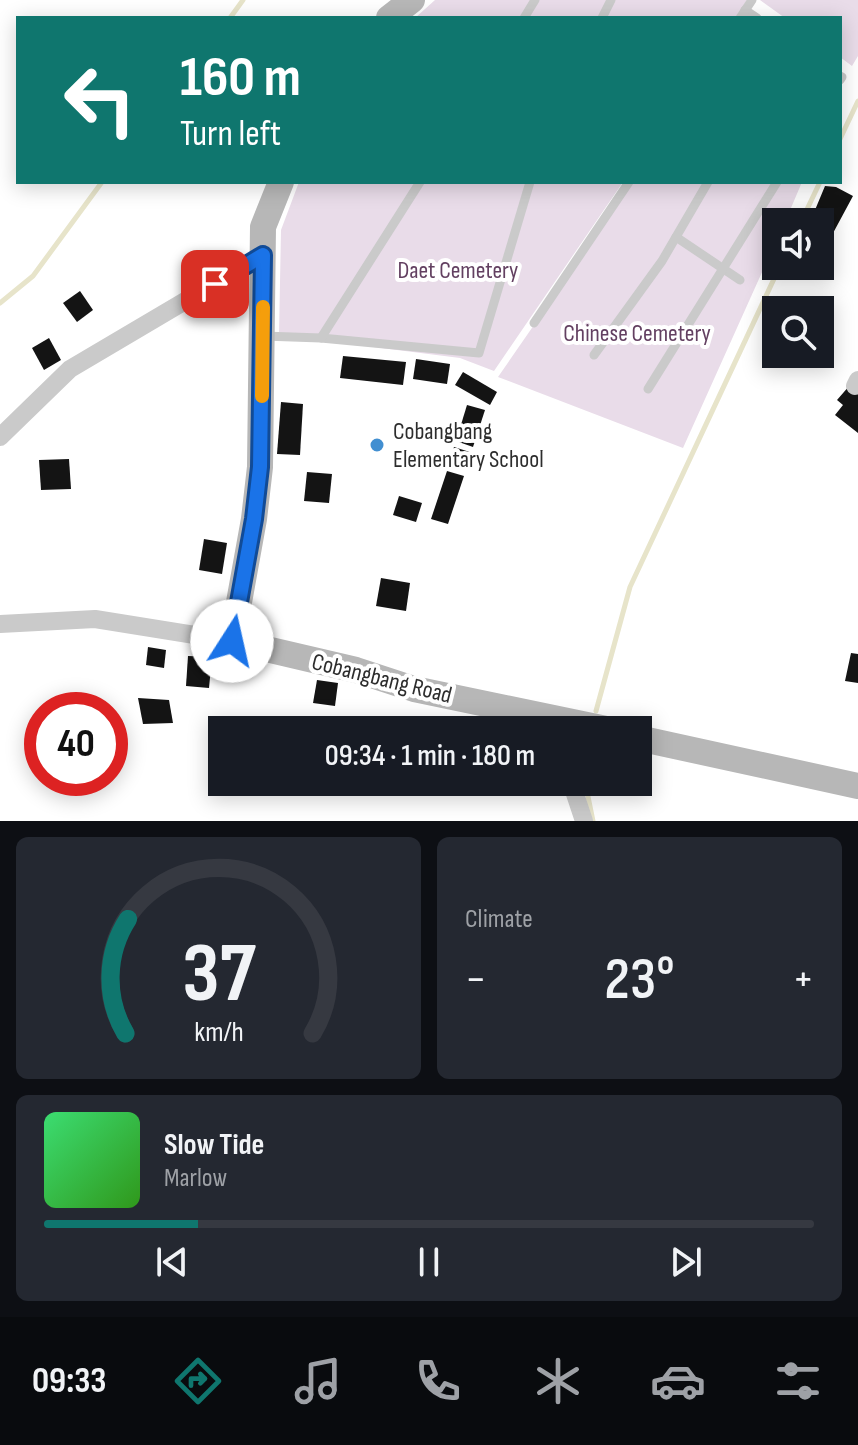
<!DOCTYPE html>
<meta charset="utf-8">
<style>
body{margin:0;font-family:"Sofia Sans Condensed",sans-serif;background:#242831;color:#f1f3f6;height:100vh;display:flex;flex-direction:column;font-size:30px;white-space:nowrap}
*{box-sizing:border-box;margin:0}
p{font-size:26px;color:#9ea1a6}
.icon{flex:none;width:44px;height:44px;fill:none;stroke:currentColor;stroke-width:2;stroke-linecap:round;stroke-linejoin:round}
.map{position:relative;height:821px;overflow:hidden}
.drawer{display:flex;flex-direction:column;gap:16px;padding:16px;background:#0d0f14;flex:1}
.drawer>*{flex:none}
.banner{position:absolute;left:16px;top:16px;width:826px;height:168px;border-radius:0px;box-shadow:0 4px 20px #0003;background:#0f766e;color:#fff;overflow:hidden}
.controls{position:absolute;left:762px;top:208px;display:grid;gap:16px}
.controls a{display:grid;place-items:center;width:72px;height:72px;border-radius:0px;background:#171b24;box-shadow:0 4px 20px #0003;font-size:40px}
.speed{position:absolute;left:24px;top:692px;display:flex;gap:16px;font-size:40px;font-weight:700;text-align:center}
.speed>*{display:grid;place-content:center;width:104px;height:104px;border-radius:50%;background:#171b24;box-shadow:0 4px 20px #0003;line-height:1}
.speed .limit{border:12px solid #d22;background:#fff;color:#111}
.pin{position:absolute;display:grid;place-items:center;width:68px;height:68px;color:#fff;margin:-34px;border-radius:16px;box-shadow:0 4px 12px #0006}
.me{position:absolute;width:88px;margin:-44px;rotate:10deg;stroke-linejoin:round;filter:drop-shadow(0 0 6px #0008)}
.turn{display:flex;align-items:center;gap:28px;height:168px;padding:0 32px;font-size:36px}
.turn .icon{width:104px;height:104px;stroke-width:2.5}
.turn b{display:block;font-size:56px;line-height:68px}
.big{font-size:60px;font-weight:600;line-height:1.1}
.drawer .widget{flex:1;display:flex;flex-direction:column;justify-content:center;gap:12px;min-width:0;padding:0 28px;border-radius:12px;background:#242831}
.drawer .dial{align-items:center;gap:0}
.dial svg{height:208px;overflow:visible;fill:none;stroke:#363941;stroke-width:7;stroke-linecap:round;text-anchor:middle}
.dial text{fill:#f1f3f6;stroke:none}
.song{display:flex;align-items:center;gap:24px}
.cover{width:96px;height:96px;border-radius:12px;background:linear-gradient(135deg,hsl(140 70% 55%),hsl(110 70% 35%))}
.played{height:8px;border-radius:4px;background:linear-gradient(90deg,#0f766e 20%,#363941 20%)}
.keys{display:flex;justify-content:space-around;direction:ltr}
.heat{display:flex;justify-content:space-between;align-items:center;font-size:44px;direction:ltr}
.drawer .tiles{flex:1;display:grid;gap:16px;grid-template-columns:1fr 1fr}
.widget:last-child{grid-column:span 2}
.trip{position:absolute;left:208px;top:716px;width:444px;height:80px;border-radius:0px;background:#171b24;box-shadow:0 4px 20px #0003;font-weight:600;line-height:80px;text-align:center}
.tab-bar{display:flex;height:128px;justify-content:space-around;align-items:center;background:#090b0e;color:#9ea1a6}
.tab-bar .icon{width:56px;height:56px}
.tab-bar .current{color:#0f766e}
.tab-bar b{font-size:36px;color:#f1f3f6}
.map>svg:first-child{display:block}
</style>
<div class="map">
<svg width="858" height="821" viewBox="0 0 858 821">
<rect width="100%" height="100%" fill="#fff"/>
<g fill="#e9dce9">
<path d="M435 0H747L735 18H415Z"/>
<path d="M760 0H858V56L852 66 840 57V18H785Z"/>
<path d="M299 182H623L494 371 460 358 279 335 281 230Z"/>
<path d="M633 182H802L785 222H776V241L683 448 498 377Z"/>
</g>
<g fill="none" stroke-linecap="round" stroke-linejoin="round">
<g stroke="#e7e4ca" stroke-width="5">
<path d="M230 18 243 0"/>
<path d="M840 139 858 101"/>
<path d="M801 222 820 182"/>
<path d="M0 303 33 276 102 182"/>
<path d="M596 711 630 587 780 266"/>
<path d="M585 782 593 821"/>
</g>
</g>
<g fill="#141414">
<path d="M825 186 836 187 853 196 825 248H820V222H810Z"/>
<path d="M80 291 93 310 77 322 63 303Z"/>
<path d="M49 338 61 360 44 370 32 348Z"/>
<path d="M343 356 406 362 403 385 340 378Z"/>
<path d="M416 359 450 364 447 384 413 379Z"/>
<path d="M463 372 497 392 490 405 455 385Z"/>
<path d="M850 385 858 392V433L835 415 843 405 837 400Z"/>
<path d="M281 402 303 404 300 455 277 454Z"/>
<path d="M467 405 485 410 473 447 456 441Z"/>
<path d="M454 447 473 453 467 469 448 463Z"/>
<path d="M69 459 71 489 41 490 39 460Z"/>
<path d="M447 471 464 476 448 524 431 519Z"/>
<path d="M307 472 332 474 329 503 304 501Z"/>
<path d="M399 496 422 503 416 522 393 515Z"/>
<path d="M204 539 227 543 222 574 199 570Z"/>
<path d="M381 578 410 583 406 611 376 606Z"/>
<path d="M148 647 166 650 164 668 146 665Z"/>
<path d="M851 653 858 654V683L845 681Z"/>
<path d="M188 656 212 657 209 688 186 686Z"/>
<path d="M317 680 338 683 335 706 313 703Z"/>
<path d="M138 698 169 700 173 723 143 724Z"/>
</g>
<g fill="none" stroke-linecap="round" stroke-linejoin="round">
<g stroke="#cacaca" stroke-width="9">
<path d="M745 10 757 18"/>
<path d="M524 18 535 0"/>
<path d="M602 18 611 0"/>
<path d="M740 18 752 0"/>
<path d="M840 76 842 77 840 80"/>
<path d="M676 237 740 280"/>
<path d="M534 323 629 182"/>
<path d="M263 336 321 338 479 353 530 182"/>
<path d="M321 338 420 182"/>
<path d="M594 355 662 261 708 182"/>
<path d="M648 389 777 182"/>
</g>
<g stroke="#cacaca" stroke-width="18">
<path d="M855 386 858 380"/>
<path d="M0 437 70 369 263 255"/>
<path d="M0 624 95 619 232 641"/>
<path d="M571 782 584 821"/>
</g>
<g stroke="#b7b7b7" stroke-width="26">
<path d="M389 18 412 0"/>
<path d="M281 182 263 227 260 467 254 519 232 641 356 670 414 689 611 730"/>
<path d="M638 738 858 786"/>
</g>
</g>
<g fill="none" stroke-linecap="round" stroke-linejoin="round">
<defs>
<path id="route" d="M215 284 263 255 260 467 254 519 232 641"/>
</defs>
<use href="#route" stroke="#114b97" stroke-width="20"/>
<use href="#route" stroke="#1a73e8" stroke-width="14"/>
<path stroke="#f59e0b" stroke-width="14" d="M262 396 263 307"/>
</g>
<circle fill="#428fd1" stroke="#fff" stroke-width="3" cx="377" cy="445" r="8"/>
<g text-anchor="middle" stroke-width="8" stroke-linejoin="round" paint-order="stroke">
<g font-size="24" fill="#634061" stroke="#fff">
<text x="458" y="278">Daet Cemetery</text>
<text x="637" y="341">Chinese Cemetery</text>
</g>
<g font-size="24" fill="#2d2d2d" stroke="#fff" text-anchor="start">
<text x="393" y="439">Cobangbang<tspan x="393" dy="28">Elementary School</tspan></text>
</g>
<g font-size="24" fill="#2d2d2d" stroke="#fff">
<text transform="translate(382 678) rotate(14)" y="8">Cobangbang Road</text>
</g>
</g>
</svg>
<div class="controls">
<a><svg class="icon" aria-label="sound" viewBox="0 0 24 24"><path d="M4 9h4l5-4v14l-5-4H4zM17 9q2 3 0 6"/></svg></a>
<a><svg class="icon" aria-label="search" viewBox="0 0 24 24"><circle cx="10" cy="10" r="6"/><path d="M15 15l6 6"/></svg></a>
</div>
<div class="speed"><div class="limit">40</div></div>
<div class="pin" style="left:215px;top:284px;background:#d93025"><svg class="icon" aria-label="arrive" viewBox="0 0 24 24"><path d="M6 21V4h12l-3 4 3 4H6"/></svg></div>
<svg class="me" style="left:232px;top:641px" viewBox="-20 -20 40 40"><circle r="19" fill="#fff"/><path d="M0-13L10 11 0 6-10 11z" fill="#1a73e8"/></svg>
<div class="trip">09:34 · 1 min · 180 m</div>
<div class="banner">
<div class="turn"><svg class="icon" aria-label="left" viewBox="0 0 24 24"><path d="M17 20v-9H6M10 6l-5 5 5 5"/></svg><div><b>160 m</b>Turn left</div></div>
</div>
</div>
<section class="drawer">
<div class="tiles">
<div class="widget dial"><svg viewBox="0 0 100 80">
<path d="M14 69A42 42 0 1 1 86 69"/>
<path d="M14 69A42 42 0 0 1 15 25" stroke="#0f766e"/>
<text x="50" y="56" font-size="32" font-weight="700">37</text>
<text x="50" y="72" font-size="11">km/h</text>
</svg></div>
<div class="widget"><p>Climate</p>
<div class="heat"><a>−</a><b class="big">23°</b><a>+</a></div>
</div>
<div class="widget">
<div class="song"><i class="cover"></i><div><b>Slow Tide</b><p>Marlow</p></div></div>
<div class="played"></div>
<div class="keys"><svg class="icon" aria-label="previous" viewBox="0 0 24 24"><path d="M18 5L8 12l10 7zM5 5v14"/></svg><svg class="icon" aria-label="pause" viewBox="0 0 24 24"><path d="M8 5v14M16 5v14"/></svg><svg class="icon" aria-label="next" viewBox="0 0 24 24"><path d="M6 5l10 7-10 7zM19 5v14"/></svg></div>
</div>
</div>
</section>
<nav class="tab-bar">
<b>09:33</b>
<svg class="icon current" aria-label="directions" viewBox="0 0 24 24"><path d="M12 3l9 9-9 9-9-9zM9 14v-3h6M13 9l2 2-2 2"/></svg>
<svg class="icon" aria-label="music" viewBox="0 0 24 24"><path d="M9 18V5l10-2v13"/><circle cx="6" cy="18" r="3"/><circle cx="16" cy="16" r="3"/></svg>
<svg class="icon" aria-label="phone" viewBox="0 0 24 24"><path d="M5 4h4l2 5-3 2q2 4 5 5l2-3 5 2v4C11 20 4 13 5 4z"/></svg>
<svg class="icon" aria-label="climate" viewBox="0 0 24 24"><path d="M12 3v18M4 7l16 10M4 17L20 7"/></svg>
<svg class="icon" aria-label="car" viewBox="0 0 24 24"><path d="M5 17H2v-5l4-1 3-4h7l3 4 3 1v5h-3M9 17h6M6 11h13"/><circle cx="7" cy="17" r="2"/><circle cx="17" cy="17" r="2"/></svg>
<svg class="icon" aria-label="filters" viewBox="0 0 24 24"><path d="M4 7h16M4 17h16"/><circle cx="9" cy="7" r="2"/><circle cx="15" cy="17" r="2"/></svg>
</nav>
